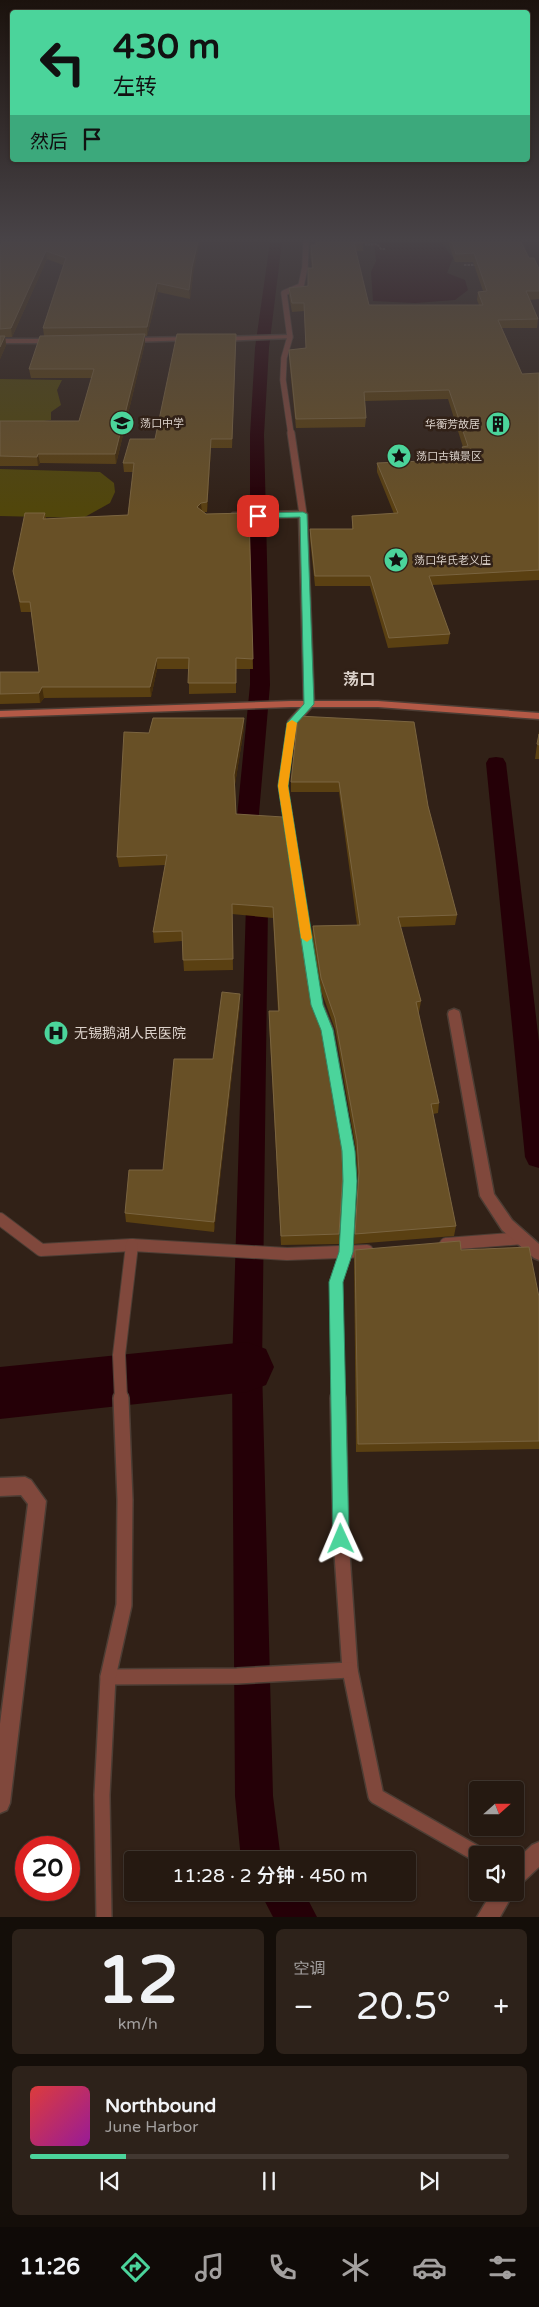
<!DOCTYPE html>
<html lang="zh">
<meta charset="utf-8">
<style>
body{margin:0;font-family:"Varela Round","Noto Sans SC",sans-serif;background:#2d221a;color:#f1f3f6;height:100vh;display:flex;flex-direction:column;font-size:19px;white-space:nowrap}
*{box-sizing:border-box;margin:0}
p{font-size:16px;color:#a3a09f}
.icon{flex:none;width:28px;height:28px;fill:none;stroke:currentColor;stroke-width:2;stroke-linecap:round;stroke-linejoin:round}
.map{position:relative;height:1917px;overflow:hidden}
.sheet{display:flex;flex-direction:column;gap:12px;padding:12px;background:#140e09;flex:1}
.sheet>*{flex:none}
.banner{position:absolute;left:10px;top:10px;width:520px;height:152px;border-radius:5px;box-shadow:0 1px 4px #0004,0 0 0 1px #423831;background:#4bd49b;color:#111;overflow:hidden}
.needle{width:32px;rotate:69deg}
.tools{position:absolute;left:469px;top:1781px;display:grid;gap:10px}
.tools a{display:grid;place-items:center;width:55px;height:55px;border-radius:5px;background:#251911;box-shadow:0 1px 4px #0004,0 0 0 1px #423831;font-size:25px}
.speed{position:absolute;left:15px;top:1836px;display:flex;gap:10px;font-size:25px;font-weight:700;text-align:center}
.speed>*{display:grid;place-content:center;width:65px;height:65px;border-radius:50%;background:#251911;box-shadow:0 1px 4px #0004,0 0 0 1px #423831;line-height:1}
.speed .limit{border:8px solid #d22;background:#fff;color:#111}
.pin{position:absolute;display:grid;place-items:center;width:42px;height:42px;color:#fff;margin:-21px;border-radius:10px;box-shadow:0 2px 8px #0006}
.me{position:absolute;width:55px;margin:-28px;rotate:359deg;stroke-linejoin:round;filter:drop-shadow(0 0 4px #0008)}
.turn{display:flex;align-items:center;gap:18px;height:105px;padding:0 20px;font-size:22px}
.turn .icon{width:65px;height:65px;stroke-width:2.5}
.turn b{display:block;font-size:35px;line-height:42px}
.then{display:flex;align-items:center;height:48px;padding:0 20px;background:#0003;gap:10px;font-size:19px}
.big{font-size:38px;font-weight:600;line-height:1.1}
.sheet .widget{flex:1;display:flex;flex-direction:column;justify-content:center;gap:8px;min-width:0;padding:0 18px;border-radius:8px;background:#2d221a}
.sheet .dial{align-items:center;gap:0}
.dial b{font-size:65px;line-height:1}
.song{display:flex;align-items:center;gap:15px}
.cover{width:60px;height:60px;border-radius:8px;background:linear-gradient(135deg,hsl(0 70% 55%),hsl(300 70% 35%))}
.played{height:5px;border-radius:2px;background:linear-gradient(90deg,#4bd49b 20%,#423831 20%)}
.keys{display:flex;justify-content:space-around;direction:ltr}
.heat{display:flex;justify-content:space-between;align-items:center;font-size:28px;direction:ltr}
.sheet .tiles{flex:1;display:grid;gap:12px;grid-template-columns:1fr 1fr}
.widget:last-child{grid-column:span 2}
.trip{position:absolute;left:124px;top:1851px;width:292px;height:50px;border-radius:5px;background:#251911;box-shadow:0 1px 4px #0004,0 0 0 1px #423831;font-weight:600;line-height:50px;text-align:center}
.menu{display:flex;height:80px;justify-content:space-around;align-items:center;background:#0f0a07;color:#a3a09f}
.menu .icon{width:35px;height:35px}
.menu .current{color:#4bd49b}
.menu b{font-size:22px;color:#f1f3f6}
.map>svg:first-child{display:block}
</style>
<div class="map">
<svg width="539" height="1917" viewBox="0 0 539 1917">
<rect width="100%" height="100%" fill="#312117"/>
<g fill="#51460b">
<path d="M0 379 62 380 57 390 61 405 51 412V420L22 424 0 423Z"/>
<path d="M0 469 100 472 114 483 115 492 110 503 83 518 0 516Z"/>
</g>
<path fill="#250007" d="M374 242H441L453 258 447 273 465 280 468 290 455 300 415 303 373 301 371 272 376 261Z"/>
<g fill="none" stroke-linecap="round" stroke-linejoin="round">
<g fill="#250007" fill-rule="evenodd">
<path d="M270 242H282L269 348 264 435 270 685 257 837 258 845 255 850 247 852 239 850 235 837 250 685V435L255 348Z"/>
<path d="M496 757 503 758 506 763 539 1042V1168L529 1165 525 1157 486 763 489 758Z"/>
<path d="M254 878 262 880 265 886 268 905 262 1367 273 1796 281 1860H241L235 1796 232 1367 246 905 243 886 246 880Z"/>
<path d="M260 1892H304L317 1917H273Z"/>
</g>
<path fill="#250007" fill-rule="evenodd" d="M247 1342 266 1349 274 1367 266 1385 247 1392 0 1419V1367Z"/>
<defs>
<path id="lane-far4" d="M291 434 283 380 284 358 290 337 284 293 301 286 305 267 306 242"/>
<path id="lane-far3" d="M291 433 303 514"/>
<path id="lane-far2" d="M309 704 292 723 283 785 315 995"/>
<g id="lane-far1">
<path d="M315 994 317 1005 327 1030 348 1151 350 1181 346 1252 336 1282 338 1399"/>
<path d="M0 1219 41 1250 132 1245 287 1254 367 1251"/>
<path d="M446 1244 523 1238"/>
<path d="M121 1399 119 1355 132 1245"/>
</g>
<g id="lane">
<path d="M338 1398 341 1539 350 1670 376 1796 479 1855"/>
<path d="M108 1677 237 1676 350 1670"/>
<path d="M104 1917 102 1795 108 1677 124 1605 125 1500 121 1398"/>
</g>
<g id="street">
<path d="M290 335 292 336V338L220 341 217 339 220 337Z"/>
<path d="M192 337 194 338V340L130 342 127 340 130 338Z"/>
<path d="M0 339H55L58 341 55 343H0Z"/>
<path d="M303 511 307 514 314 704 309 707 304 704 299 517 233 519 229 516 233 513Z"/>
<path d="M454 1009 459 1011 460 1014 494 1194 512 1220 539 1244V1260L534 1258 502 1230 480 1196 448 1014 449 1011Z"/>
<path d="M25 1477 31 1480 46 1501 10 1803 7 1810 0 1813V1724L28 1504 21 1495 0 1496V1478Z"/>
<path d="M539 1842V1867L522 1883 515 1886V1861L532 1845Z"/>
<path d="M492 1892H514L500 1917H477Z"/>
</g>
<path id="secondary" d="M291 701H378L539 713V719L378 707H291L0 717V711Z"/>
</defs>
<use href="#lane-far4" stroke="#4c3d34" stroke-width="7"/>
<use href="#lane-far3" stroke="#4c3d34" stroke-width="9"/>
<use href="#lane-far2" stroke="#4c3d34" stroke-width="11"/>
<use href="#lane-far1" stroke="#4c3d34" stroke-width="14"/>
<use href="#lane" stroke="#4c3d34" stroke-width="18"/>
<use href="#street" stroke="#4c3d34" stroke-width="3"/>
<use href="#secondary" stroke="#4c3d34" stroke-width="3"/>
<g stroke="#6b5d54" stroke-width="2" stroke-dasharray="2.5 1" stroke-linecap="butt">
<path d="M366 243V245L377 244 381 249H386"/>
<path d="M464 265H476"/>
</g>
<use href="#lane-far4" stroke="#80483c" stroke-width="5.5"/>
<use href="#lane-far3" stroke="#80483c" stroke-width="7"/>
<use href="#lane-far2" stroke="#80483c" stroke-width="9"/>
<use href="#lane-far1" stroke="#80483c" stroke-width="12"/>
<use href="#lane" stroke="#80483c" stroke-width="15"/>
<use href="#street" fill="#80483c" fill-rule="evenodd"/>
<use href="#secondary" fill="#b35946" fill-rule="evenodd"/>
</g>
<g fill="#5a4012">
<path d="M2 242 193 275 190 299 158 292 147 336H145V343L116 464 40 463 38 466H0V421H79L92 378H31L29 369 44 336 43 328 63 265 47 259 12 337H5L6 345 0 359V246Z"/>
<path d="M315 242H370V243H363V251H356L369 305H479L477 300 478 292 483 291 473 262H455L448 242H521L529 258 539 269V299L530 300 538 319 537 328H502L522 374 539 373V580L432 585 450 634 448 644 388 648 370 586H315L310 539V529H352V516L394 514 377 472V463L462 459 461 456 462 447H463L448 399 365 401 366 418 365 427 296 428 289 359V350L306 348 304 311 292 312 289 296V288L308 286V268H312L310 253 311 245H316Z"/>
<path d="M236 334 232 448H211L207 512H204L206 514 249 513 253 669H236V693L189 694V669H157L151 697 44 698 40 703 0 704V672H39L31 612H21L13 571 45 513 46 519 128 515 133 472H124L123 463 155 439Z"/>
<path d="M298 716 428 806 457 915 455 925 400 927 421 1001 419 1012H418L439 1103 438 1113 433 1114 456 1226 454 1236 354 1244 358 1181 356 1150 335 1029 320 988 312 937 313 926 357 925 339 792H291V782Z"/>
<path d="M244 718V728L235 784 236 814 308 985 343 1171 339 1244 281 1245 269 1022V1011H278L273 918 232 914 233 970 184 971 182 941 154 943 153 932 165 865 119 867 117 857Z"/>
<path d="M539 731V759H535Z"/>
<path d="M240 1004 214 1232 126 1222 125 1213 163 1170 213 1059Z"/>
<path d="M355 1250H461L539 1297V1449L356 1452 354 1259Z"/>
</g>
<g fill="#442d0c">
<path d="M198 242H200L193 275 190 299 189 290 192 267Z"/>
<path d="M46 251 47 259 12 337 11 328Z"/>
<path d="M157 283 158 292 147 336V327Z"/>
<path d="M145 334V343L116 464 115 454Z"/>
<path d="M236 334V343L232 448V439Z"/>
<path d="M5 336 6 345 0 359V347Z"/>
<path d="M211 439V448L207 512V502Z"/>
<path d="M38 454 40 463 38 466 37 457Z"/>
<path d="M201 503 202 512 197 507Z"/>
<path d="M157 658V669L151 697 150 687Z"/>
<path d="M42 687 44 698 40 703 39 693Z"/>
<path d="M244 718V728L235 785 234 775Z"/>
<path d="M240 994V1004L214 1232V1222Z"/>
</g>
<g fill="#685026" stroke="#7a6440">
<path d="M2 242H198L192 267 189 290 157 283 147 327 43 328 66 258 46 251 11 328 0 329V246Z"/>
<path d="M316 242H363V243H354L369 305H483L478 292 487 291 474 253 456 254 452 242H521L529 258H534L539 269V291H526L538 319 498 320 522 374 539 373V570L429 576 450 634 389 638 370 576H315L310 529H353L352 516 398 513 377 463 470 459 462 447 468 446 449 390 364 392 366 418 296 419 289 350 306 348 304 303H292L289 288 308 286V268H313L311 245H317Z"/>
<path d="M145 334 115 454H38L37 457 0 456V421H79L94 369H29L40 336Z"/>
<path d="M177 334H236L232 439H211L207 502 201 503 197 507 206 514 249 513 253 659 236 658V683H188L189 658H157L150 687H42L39 693 0 694V672H39L30 602H20L13 571 25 513H45L43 519 128 515 134 463H123L130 439H155Z"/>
<path d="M0 336H5L0 347Z"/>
<path d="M298 716 414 722 428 806 457 915 398 917 421 1001 416 1002 439 1103 431 1104 456 1226 355 1234 359 1172 357 1140 335 1018 321 978 313 926 360 925 339 782H291Z"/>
<path d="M153 718H244L234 775 236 814 283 817 308 985 320 1022 341 1142 343 1171 339 1234 281 1236 269 1011H279L273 907 232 904 233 959 183 960 182 931 153 932 167 855 117 857 124 732 149 733Z"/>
<path d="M539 734V745L537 744Z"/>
<path d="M222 992 240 994 214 1222 125 1213 129 1170H163L174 1059H213Z"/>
<path d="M460 1241 461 1250 529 1247 539 1297V1441L358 1444 355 1250Z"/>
</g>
<linearGradient id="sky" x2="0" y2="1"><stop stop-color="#1b120d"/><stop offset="0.47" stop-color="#484347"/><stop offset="1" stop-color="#484347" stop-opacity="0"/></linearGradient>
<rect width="539" height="510" fill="url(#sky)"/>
<path fill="#4bd49b" stroke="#318a65" d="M303 512 307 514 314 704 296 724 288 786 323 1005 333 1030 355 1151 357 1181 353 1252 343 1282 349 1539 347 1545 341 1547 336 1545 333 1539 329 1282 339 1252 343 1181 342 1151 321 1030 311 1005 278 786 287 723 304 704 300 517 258 518 255 516 258 513Z"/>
<path fill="#f59e0b" d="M292 720 297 723 288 786 312 938 307 942 301 938 278 786 287 723Z"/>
<defs>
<symbol id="school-disc" viewBox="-11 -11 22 22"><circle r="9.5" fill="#4bd49b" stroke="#312117"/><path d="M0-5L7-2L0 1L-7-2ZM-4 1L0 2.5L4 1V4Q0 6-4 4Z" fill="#111"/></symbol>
<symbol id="building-disc" viewBox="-11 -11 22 22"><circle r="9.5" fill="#4bd49b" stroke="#312117"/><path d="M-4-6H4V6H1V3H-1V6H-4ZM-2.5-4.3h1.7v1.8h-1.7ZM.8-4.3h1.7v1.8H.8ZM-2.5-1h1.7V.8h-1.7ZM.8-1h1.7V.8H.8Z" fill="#111"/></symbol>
<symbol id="sight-disc" viewBox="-11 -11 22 22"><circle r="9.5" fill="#4bd49b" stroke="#312117"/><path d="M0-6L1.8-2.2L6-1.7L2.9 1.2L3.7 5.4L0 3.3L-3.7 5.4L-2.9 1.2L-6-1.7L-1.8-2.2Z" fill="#111"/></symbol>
<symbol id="hospital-disc" viewBox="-11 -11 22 22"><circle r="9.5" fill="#4bd49b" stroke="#312117"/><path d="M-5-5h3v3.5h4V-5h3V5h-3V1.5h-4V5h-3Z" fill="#111"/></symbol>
</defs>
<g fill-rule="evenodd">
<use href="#school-disc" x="108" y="409" width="28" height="28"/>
<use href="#building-disc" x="484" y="410" width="28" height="28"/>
<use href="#sight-disc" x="385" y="442" width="28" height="28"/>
<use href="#sight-disc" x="382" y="546" width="28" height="28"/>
<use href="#hospital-disc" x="42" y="1019" width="28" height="28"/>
</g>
<g text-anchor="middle" stroke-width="5" stroke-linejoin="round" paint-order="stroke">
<g font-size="11" fill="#dcd2cb" stroke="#312117" text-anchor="start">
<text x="140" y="427">荡口中学</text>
<text x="480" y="428" text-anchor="end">华蘅芳故居</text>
<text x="416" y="460">荡口古镇景区</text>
<text x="414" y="564">荡口华氏老义庄</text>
</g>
<g font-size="14" fill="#dcd2cb" stroke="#312117" text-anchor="start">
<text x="74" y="1038">无锡鹅湖人民医院</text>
</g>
<g font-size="16" font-weight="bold" fill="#dcd2cb" stroke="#312117">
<text x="359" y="685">荡口</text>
</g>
</g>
</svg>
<div class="tools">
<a><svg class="needle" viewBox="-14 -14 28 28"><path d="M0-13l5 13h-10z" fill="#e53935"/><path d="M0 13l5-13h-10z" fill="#a3a09f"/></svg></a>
<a><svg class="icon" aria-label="sound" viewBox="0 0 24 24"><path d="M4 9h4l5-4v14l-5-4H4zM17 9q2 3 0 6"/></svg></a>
</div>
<div class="speed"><div class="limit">20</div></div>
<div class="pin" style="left:258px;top:516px;background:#d93025"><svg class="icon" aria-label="arrive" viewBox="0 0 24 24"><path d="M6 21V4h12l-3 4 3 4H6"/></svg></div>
<svg class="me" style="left:341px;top:1539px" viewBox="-20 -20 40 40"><path d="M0-17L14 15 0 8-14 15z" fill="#4bd49b" stroke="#fff" stroke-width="4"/></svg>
<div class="trip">11:28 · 2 分钟 · 450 m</div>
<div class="banner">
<div class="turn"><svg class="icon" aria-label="left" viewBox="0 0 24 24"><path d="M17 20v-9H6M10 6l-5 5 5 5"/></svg><div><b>430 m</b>左转</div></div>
<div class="then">然后<svg class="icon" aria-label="arrive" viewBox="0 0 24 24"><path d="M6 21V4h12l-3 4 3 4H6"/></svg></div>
</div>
</div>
<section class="sheet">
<div class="tiles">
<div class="widget dial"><b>12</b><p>km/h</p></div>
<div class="widget"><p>空调</p>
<div class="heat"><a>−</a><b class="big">20.5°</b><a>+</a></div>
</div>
<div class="widget">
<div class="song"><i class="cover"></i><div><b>Northbound</b><p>June Harbor</p></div></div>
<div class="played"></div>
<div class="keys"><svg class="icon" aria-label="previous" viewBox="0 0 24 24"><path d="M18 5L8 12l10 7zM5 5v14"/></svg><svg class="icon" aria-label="pause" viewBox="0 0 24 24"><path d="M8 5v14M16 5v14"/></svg><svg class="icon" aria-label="next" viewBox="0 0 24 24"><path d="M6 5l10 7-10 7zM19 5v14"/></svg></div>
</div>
</div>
</section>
<nav class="menu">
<b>11:26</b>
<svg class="icon current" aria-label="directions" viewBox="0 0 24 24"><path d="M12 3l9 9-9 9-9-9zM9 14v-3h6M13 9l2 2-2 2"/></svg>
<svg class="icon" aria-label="music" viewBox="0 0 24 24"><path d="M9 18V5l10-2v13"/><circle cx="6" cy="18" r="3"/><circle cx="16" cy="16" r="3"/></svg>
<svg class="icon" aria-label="phone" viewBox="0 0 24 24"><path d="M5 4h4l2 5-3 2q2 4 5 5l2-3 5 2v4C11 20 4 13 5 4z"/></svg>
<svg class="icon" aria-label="climate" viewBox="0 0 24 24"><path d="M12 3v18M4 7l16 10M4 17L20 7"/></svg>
<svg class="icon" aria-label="car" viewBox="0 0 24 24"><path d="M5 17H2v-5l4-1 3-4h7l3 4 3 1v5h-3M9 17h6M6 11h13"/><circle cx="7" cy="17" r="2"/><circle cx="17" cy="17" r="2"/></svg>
<svg class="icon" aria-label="filters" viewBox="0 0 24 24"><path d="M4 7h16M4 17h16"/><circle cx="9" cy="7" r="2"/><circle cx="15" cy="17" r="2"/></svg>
</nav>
